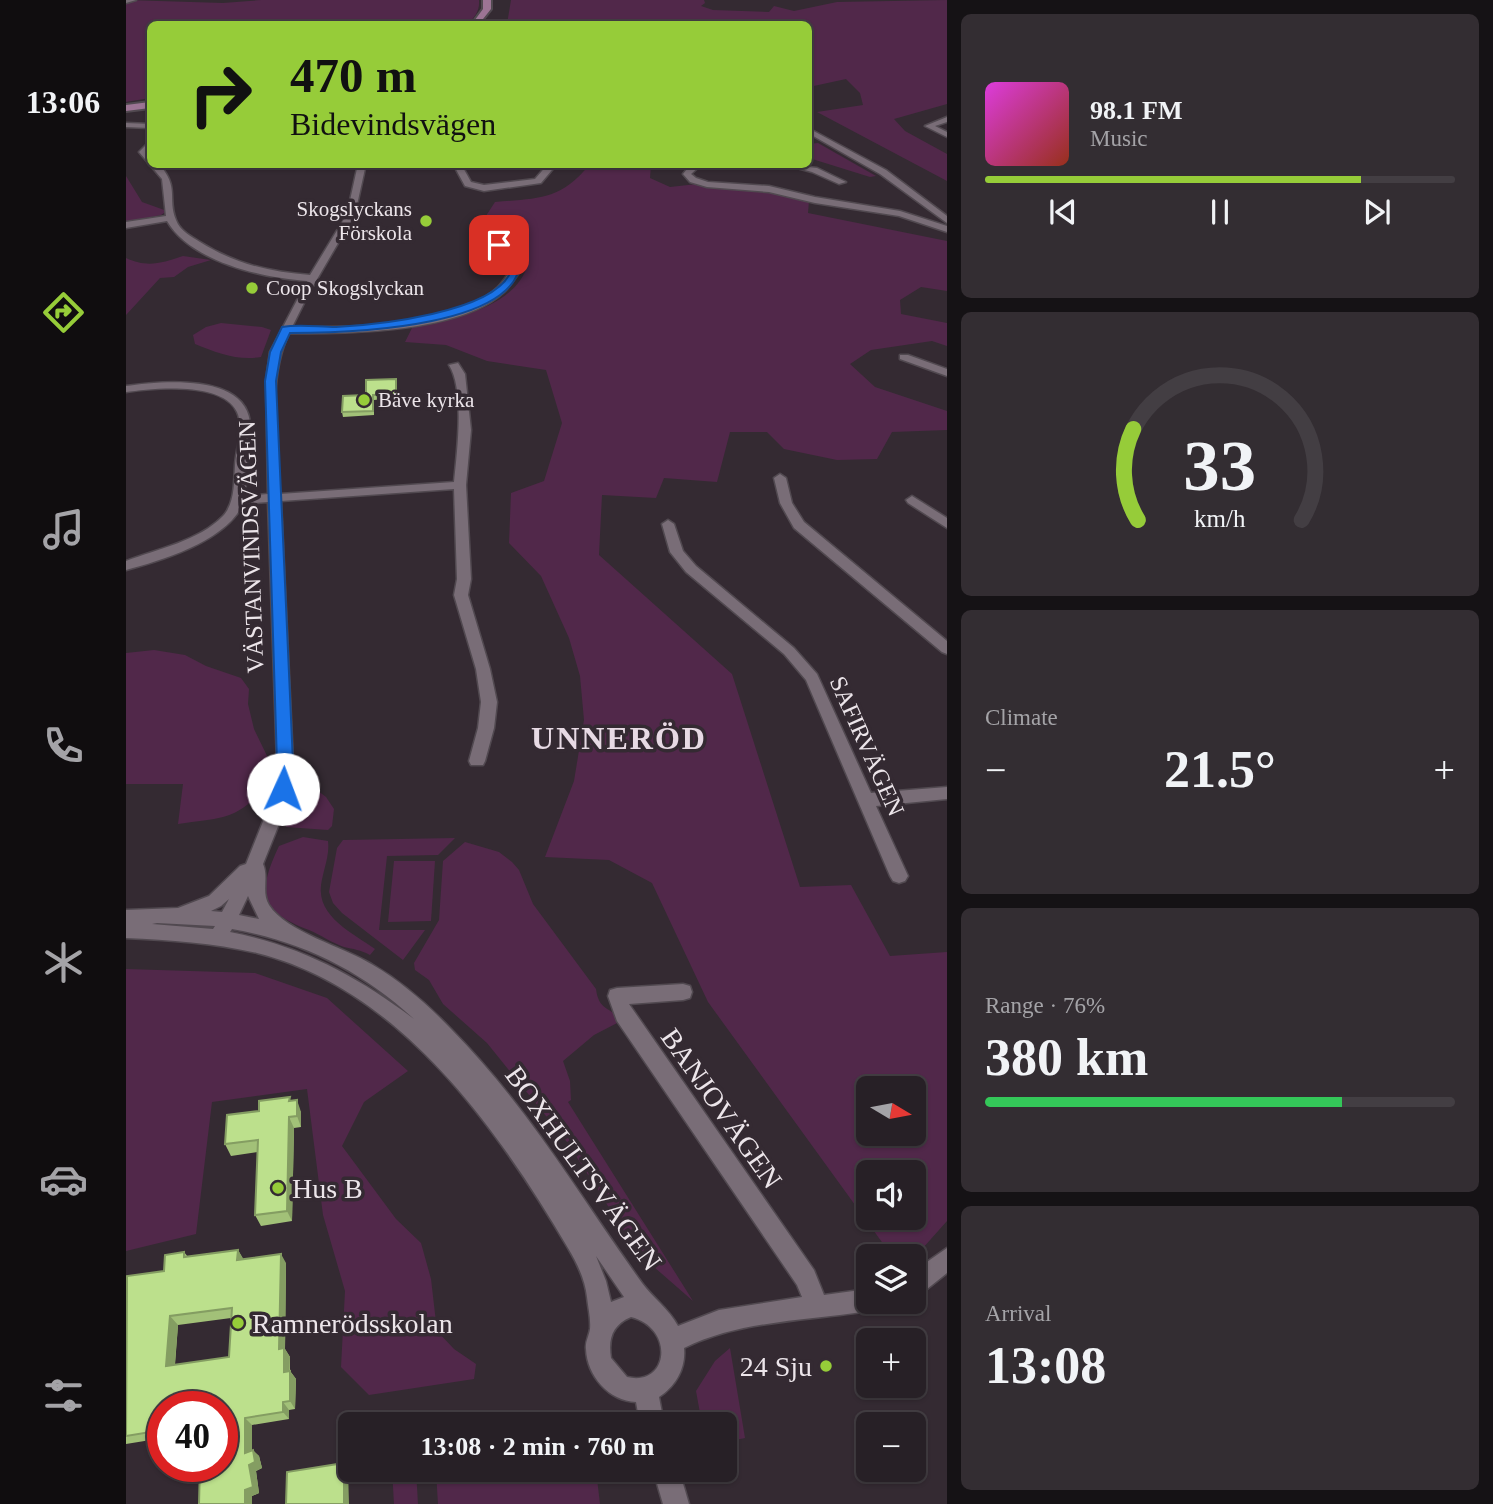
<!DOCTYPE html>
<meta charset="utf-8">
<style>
body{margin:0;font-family:"Times New Roman",serif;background:#332d32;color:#f1f3f6;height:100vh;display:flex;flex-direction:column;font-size:26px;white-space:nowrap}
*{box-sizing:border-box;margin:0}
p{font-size:23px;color:#a4a3a7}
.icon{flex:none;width:38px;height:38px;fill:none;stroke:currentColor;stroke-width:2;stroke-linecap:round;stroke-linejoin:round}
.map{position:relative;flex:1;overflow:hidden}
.drawer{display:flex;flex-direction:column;gap:14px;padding:14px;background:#151215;width:546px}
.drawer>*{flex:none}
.banner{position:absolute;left:21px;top:21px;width:665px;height:147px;border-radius:10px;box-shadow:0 2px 5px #0004,0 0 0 2px #433e43;background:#96cc39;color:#111;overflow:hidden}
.needle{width:46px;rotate:100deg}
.buttons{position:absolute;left:730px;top:1076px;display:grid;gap:14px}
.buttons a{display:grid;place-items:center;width:70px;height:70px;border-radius:10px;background:#272026;box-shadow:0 2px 5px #0004,0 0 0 2px #433e43;font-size:35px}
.speed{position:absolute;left:21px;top:1391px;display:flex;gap:14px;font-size:35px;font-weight:700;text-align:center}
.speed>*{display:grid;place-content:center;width:91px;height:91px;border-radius:50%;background:#272026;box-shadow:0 2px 5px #0004,0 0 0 2px #433e43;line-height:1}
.speed .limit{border:10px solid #d22;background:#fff;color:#111}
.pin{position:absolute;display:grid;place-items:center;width:60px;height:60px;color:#fff;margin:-30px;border-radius:14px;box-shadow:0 4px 10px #0006}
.me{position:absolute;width:77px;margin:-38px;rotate:2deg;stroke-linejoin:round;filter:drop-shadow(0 0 5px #0008)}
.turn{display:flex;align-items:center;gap:24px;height:147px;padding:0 28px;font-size:32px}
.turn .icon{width:91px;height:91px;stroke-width:2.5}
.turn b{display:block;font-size:49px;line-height:60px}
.big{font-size:52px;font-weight:800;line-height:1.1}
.drawer .tile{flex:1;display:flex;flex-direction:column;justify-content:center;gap:10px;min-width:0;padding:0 24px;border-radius:10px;background:#332d32}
.drawer .dial{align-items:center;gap:0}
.dial svg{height:182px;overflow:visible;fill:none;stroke:#433e43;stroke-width:7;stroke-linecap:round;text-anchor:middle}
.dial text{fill:#f1f3f6;stroke:none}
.song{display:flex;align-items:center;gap:21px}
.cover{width:84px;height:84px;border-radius:10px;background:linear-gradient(135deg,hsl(300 70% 55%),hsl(10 70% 35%))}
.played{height:7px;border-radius:4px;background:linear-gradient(90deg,#96cc39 80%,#433e43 80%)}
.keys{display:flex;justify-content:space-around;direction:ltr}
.heat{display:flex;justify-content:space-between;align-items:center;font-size:38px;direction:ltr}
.charge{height:10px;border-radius:5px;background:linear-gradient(90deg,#34c759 76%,#433e43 0)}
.trip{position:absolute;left:212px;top:1412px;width:399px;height:70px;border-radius:10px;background:#272026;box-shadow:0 2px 5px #0004,0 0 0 2px #433e43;font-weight:800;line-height:70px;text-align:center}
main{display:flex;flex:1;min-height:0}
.tabs{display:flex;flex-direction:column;width:126px;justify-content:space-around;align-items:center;background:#100d0f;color:#a4a3a7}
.tabs .icon{width:49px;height:49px}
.tabs .active{color:#96cc39}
.tabs b{font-size:32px;color:#f1f3f6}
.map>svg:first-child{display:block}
</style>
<main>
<nav class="tabs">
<b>13:06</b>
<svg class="icon active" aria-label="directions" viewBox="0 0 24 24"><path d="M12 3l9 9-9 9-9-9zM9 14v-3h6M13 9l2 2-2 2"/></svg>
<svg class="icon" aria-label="music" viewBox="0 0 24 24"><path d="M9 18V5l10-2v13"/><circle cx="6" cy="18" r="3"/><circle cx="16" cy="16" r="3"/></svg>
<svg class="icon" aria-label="phone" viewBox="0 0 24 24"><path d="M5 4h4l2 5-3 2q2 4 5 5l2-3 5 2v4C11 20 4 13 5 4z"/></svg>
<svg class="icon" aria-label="climate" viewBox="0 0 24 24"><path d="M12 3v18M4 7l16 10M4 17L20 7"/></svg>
<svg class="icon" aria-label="car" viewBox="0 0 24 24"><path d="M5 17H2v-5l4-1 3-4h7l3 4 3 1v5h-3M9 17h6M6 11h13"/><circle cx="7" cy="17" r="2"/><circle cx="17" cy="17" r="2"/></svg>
<svg class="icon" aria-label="filters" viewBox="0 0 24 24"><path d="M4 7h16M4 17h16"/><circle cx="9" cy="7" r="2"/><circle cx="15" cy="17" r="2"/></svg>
</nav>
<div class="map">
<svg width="821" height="1504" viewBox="0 0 821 1504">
<rect width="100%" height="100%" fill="#342a32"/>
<g fill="#51284a" fill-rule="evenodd">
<path d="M0 0 97 3 135 0H353C354 10 349 18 341 24H24V98L0 102Z"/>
<path d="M385 0H578L579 3 575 6 587 10 643 12 648 6 668 11 711 2 821 0V104L768 119 779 131 821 154V181L691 112 737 105 734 93 720 79 683 87 682 24H381Z"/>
<path d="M692 143 750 176 744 177 683 158V144Z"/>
<path d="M463 165H525L524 178 544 187 571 184 630 189 683 201 682 213 821 241V291L795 287 774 300 775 314 821 323V346L806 341 745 350 724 364 749 387 821 411V430L766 432 751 459 711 460 658 449 641 432H604L591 482 538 478 530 498 476 495 473 555 606 674 674 887 725 885 764 956 821 952V1221L788 1258 766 1256 582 1002 526 883 483 860 419 857 448 781 458 720 454 676 443 638 415 576 383 543 385 493 418 481 436 423 420 370 361 361 320 345 279 342 286 328C325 319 389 309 402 264 404 253 402 237 402 225L356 222 369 202C412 198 434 201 463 165ZM742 1088H788V1134H742ZM742 1172H788V1218H742Z"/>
<path d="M0 176 16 202 41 211 35 215 0 222Z"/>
<path d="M57 256 85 260 62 267 48 277 34 278 0 315V258C21 268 36 263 57 256Z"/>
<path d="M95 323 136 327 145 330 135 357C112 361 91 353 69 344L67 335 80 327Z"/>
<path d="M28 650 59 655 80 666 115 678 123 689 122 704 128 729 143 760V784C109 821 99 817 52 824L57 784H0V653Z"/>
<path d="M179 781 200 797 208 809 206 826 202 830 160 827 170 783Z"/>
<path d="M177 837 202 841C204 855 197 871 195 885 191 917 227 933 249 949L244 955C235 950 227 949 218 947 206 943 195 935 183 930 133 911 131 893 153 846Z"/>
<path d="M329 838 312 855 261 856 253 930H299L277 960 216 913 207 903 203 892 211 848 217 840Z"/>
<path d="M339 842 373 852 386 862 393 870 407 904 470 989C473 1012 485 1006 495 1021L468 1035 437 1061 444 1081 445 1100 442 1102 567 1301 512 1253 441 1142 361 1043 317 1004 303 980 289 970 288 963 313 920 317 861Z"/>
<path d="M268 861H309L305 921 262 922Z"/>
<path d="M0 969 129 973 201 998 282 1071 238 1102 216 1146 270 1219 295 1243 305 1279 311 1331 328 1349 350 1364 348 1379 243 1395 215 1367 219 1291 197 1215 181 1089 86 1102 70 1234 0 1251Z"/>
<path d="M604 1348 619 1438 599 1442 598 1424H576L570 1391 589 1361Z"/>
<path d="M266 1470H290L292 1504H268Z"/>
<path d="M322 1470H470L474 1504H312L310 1472Z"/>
</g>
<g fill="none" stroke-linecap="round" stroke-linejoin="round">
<defs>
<g id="minor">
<path d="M0 0H10L0 3Z"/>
<path d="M821 117V122L809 126 821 132V137L799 126Z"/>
<path d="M0 123 24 124V128L0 127Z"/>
<path d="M682 128 760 170 821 216V223L754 174 682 133Z"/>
<path d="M21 144H24V150L21 152 24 156V164H33C54 188 41 198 50 220 54 231 66 237 74 242 109 264 144 272 184 275L221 214 232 164H240L229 214 183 293 166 327C221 328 330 327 372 287 377 282 381 275 385 270L384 250 370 247V243L394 248 395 270C390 277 384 286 378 292 334 333 221 334 163 333 140 381 152 442 154 494L328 482C331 452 339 390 323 365L332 363 339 374 345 430 340 485 345 579 342 595 364 669 371 702 368 728 359 761 357 765H345L343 761 352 728 355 702 350 669 328 595 331 579 328 489 155 501 167 763 159 809 137 864C143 877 135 892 143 905 160 932 218 947 247 965 276 982 302 1005 325 1029 403 1108 452 1194 516 1283 527 1298 543 1309 552 1326L593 1310 676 1297 671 1285 491 1021 482 996 484 990 491 988 557 984 564 986 566 992 564 998 557 1000 503 1004 688 1270 698 1295 742 1289V1302H753L750 1308 742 1311C681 1321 615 1320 558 1348 560 1368 550 1386 533 1397L538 1424H514L510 1402C483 1401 461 1376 460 1349 459 1342 463 1336 464 1329 465 1319 462 1307 461 1297 459 1279 451 1263 442 1248 372 1129 273 988 131 953 88 943 44 940 0 938V910L52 908 83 896 114 866 120 864 142 809 151 763 142 502 117 504C100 541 37 560 0 570V561C31 549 73 541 97 516 109 503 108 482 109 465 110 449 118 427 111 412 97 381 27 388 0 392V386C35 381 118 373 124 422L119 496 142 494 140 381 144 352 181 281C137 278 65 262 41 221L0 228V222L40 216 36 179 13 152ZM122 896 133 919 113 915ZM103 899 96 912 85 911 95 906ZM31 923 89 926 87 929 26 924ZM106 929C176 941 236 971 288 1019 231 976 175 946 104 932ZM470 1256 498 1297 485 1302 480 1281ZM505 1317C549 1328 543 1387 501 1377L485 1358C482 1339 486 1325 505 1317Z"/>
<path d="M327 164H335L345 182 358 185 409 179 422 164H431L415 183 358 191 339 186Z"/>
<path d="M565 164H576L565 174 570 178 582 182 643 186 689 197 774 211 821 226V232L773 216 689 203 643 192 581 187 564 182 557 174Z"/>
<path d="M656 164 691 168 720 182 713 184 686 172Z"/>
<path d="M774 355H782L821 369V376L774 359Z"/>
<path d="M654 474 660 478 666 503 678 522 821 641V654L816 652 668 528 654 503 648 478Z"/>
<path d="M786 496 821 518V528L782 503 780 500Z"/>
<path d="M542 520 548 524 557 551 570 566 668 648 691 674 745 793 821 787V799L750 806 782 876 779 881 773 883 767 881 764 876 680 680 658 654 560 572 544 552 536 524Z"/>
<path d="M821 1248V1273L796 1293 788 1296V1271Z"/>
<path d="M527 1470H553L563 1504H537Z"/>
</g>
<g id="major">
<path d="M357 0H365V9L353 24H346L357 9Z"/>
<path d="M24 102V108L0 111V105Z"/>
</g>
</defs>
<use href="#minor" stroke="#514950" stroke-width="3"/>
<use href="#major" stroke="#514950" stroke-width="4"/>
<use href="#minor" fill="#796d77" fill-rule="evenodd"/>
<use href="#major" fill="#9c7494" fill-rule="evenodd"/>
</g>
<g fill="#a2c178" fill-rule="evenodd">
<path d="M270 379 271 398 248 400V415L217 417 216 412 240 395Z"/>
<path d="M165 1101 175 1112V1127L168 1128 166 1221 135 1226 129 1215 132 1152 105 1156 99 1144 133 1111Z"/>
<path d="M112 1250 117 1259 160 1263 159 1349 164 1357V1371L170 1379 169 1409 163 1410V1419L126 1425V1450L133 1456 136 1468 130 1471 133 1493 126 1496V1504H73L101 1448V1429H96V1407H37V1438L0 1444V1281L38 1271 58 1252 62 1257ZM105 1318 103 1357 49 1365 52 1325Z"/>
</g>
<g fill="#849d62">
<path d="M171 1100 175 1112V1127L171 1116Z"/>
<path d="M163 1117 168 1128 166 1221 161 1211Z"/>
<path d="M112 1250 118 1260H111Z"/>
<path d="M155 1254 160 1263 159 1349 164 1357 163 1380 158 1372 153 1349Z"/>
<path d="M44 1316 52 1325 48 1374 40 1366Z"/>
<path d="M164 1371 170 1379 169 1409 164 1401Z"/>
<path d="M157 1402 163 1410V1419L157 1412Z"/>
<path d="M119 1418 126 1425V1459L119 1453Z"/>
<path d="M127 1450 133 1456 136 1468 130 1471 133 1493 126 1496V1504H119V1490Z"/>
<path d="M218 1463 222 1470 223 1504H218Z"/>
</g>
<g fill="#bce08c" stroke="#849d62" stroke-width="2" fill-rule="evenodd">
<path d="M270 379V394L247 395V411L216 412 217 396 240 395V380Z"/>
<path d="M164 1097 163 1101 171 1100V1116L163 1117 161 1211 129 1215 132 1140 99 1144 101 1115 133 1111V1101Z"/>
<path d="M112 1250 111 1260 155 1254 153 1349 158 1348V1372L164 1371V1401L157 1402V1412L119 1418V1453L127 1450 129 1462 123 1465 127 1487 119 1490V1504H73L74 1466H96V1450L101 1448V1421H96V1407H37V1430L0 1436 1 1276 38 1271 39 1255 58 1252V1257ZM106 1308 103 1357 40 1366 44 1316Z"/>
<path d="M218 1463V1504H160L161 1472Z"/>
</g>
<path fill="#1a73e8" stroke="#114b97" stroke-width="2" d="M373 242 392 246C418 330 212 333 164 333L155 352 150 381 167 763 165 789 157 796 151 794 149 789 151 763 139 381 144 352 156 327C174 324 192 327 210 327 249 325 369 313 385 271 387 265 385 256 384 250L370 247 368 245Z"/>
<g fill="#96cc39" stroke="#342a32" stroke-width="2.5">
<circle cx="300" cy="221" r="7"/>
<circle cx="126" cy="288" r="7"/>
<circle cx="238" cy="400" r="7"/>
<circle cx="152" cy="1188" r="7"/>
<circle cx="112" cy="1323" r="7"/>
<circle cx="700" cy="1366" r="7"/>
</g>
<g text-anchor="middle" stroke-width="7" stroke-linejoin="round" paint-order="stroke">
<g font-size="21" fill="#ece5ea" stroke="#342a32" text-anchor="start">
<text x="286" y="216" text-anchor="end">Skogslyckans<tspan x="286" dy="24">Förskola</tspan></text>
<text x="140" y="295">Coop Skogslyckan</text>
<text x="252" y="407">Bäve kyrka</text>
</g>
<g font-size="24" fill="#ece5ea" stroke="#342a32">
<text transform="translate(125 547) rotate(-92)" y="8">VÄSTANVINDSVÄGEN</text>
<text transform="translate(741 746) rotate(66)" y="8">SAFIRVÄGEN</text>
</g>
<g font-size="28" fill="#ece5ea" stroke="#342a32">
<text transform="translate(596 1108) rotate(55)" y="10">BANJOVÄGEN</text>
<text transform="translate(458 1168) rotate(54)" y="10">BOXHULTSVÄGEN</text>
</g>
<g font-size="28" fill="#ece5ea" stroke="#342a32" text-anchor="start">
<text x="166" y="1198">Hus B</text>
<text x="126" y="1333">Ramnerödsskolan</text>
<text x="686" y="1376" text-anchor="end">24 Sju</text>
</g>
<g font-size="32" font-weight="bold" letter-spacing="2" fill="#e7dae4" stroke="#342a32">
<text x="493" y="749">UNNERÖD</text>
</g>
</g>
</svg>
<div class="buttons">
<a><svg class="needle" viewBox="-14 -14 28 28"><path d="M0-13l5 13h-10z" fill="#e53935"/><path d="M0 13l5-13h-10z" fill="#a4a3a7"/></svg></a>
<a><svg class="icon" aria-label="sound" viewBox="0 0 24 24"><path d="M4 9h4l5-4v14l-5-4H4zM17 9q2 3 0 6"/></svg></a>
<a><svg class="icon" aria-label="layers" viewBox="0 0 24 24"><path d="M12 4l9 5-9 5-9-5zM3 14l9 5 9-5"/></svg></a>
<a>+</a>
<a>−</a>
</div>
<div class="speed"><div class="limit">40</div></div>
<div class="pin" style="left:373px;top:245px;background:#d93025"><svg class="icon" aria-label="arrive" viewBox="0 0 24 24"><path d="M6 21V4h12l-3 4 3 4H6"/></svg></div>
<svg class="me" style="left:157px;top:789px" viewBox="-20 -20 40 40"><circle r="19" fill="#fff"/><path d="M0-13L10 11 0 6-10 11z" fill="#1a73e8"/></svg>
<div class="trip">13:08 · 2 min · 760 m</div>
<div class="banner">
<div class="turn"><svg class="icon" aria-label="right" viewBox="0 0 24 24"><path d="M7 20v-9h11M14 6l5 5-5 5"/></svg><div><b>470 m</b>Bidevindsvägen</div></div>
</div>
</div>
<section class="drawer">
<div class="tile">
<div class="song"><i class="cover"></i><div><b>98.1 FM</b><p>Music</p></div></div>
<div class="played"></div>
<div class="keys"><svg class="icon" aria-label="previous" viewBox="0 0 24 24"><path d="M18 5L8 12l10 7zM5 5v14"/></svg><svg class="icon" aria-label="pause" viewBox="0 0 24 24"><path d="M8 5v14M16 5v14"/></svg><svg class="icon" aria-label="next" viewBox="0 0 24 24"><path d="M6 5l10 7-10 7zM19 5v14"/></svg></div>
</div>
<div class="tile dial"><svg viewBox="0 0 100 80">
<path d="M14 69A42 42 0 1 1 86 69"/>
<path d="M14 69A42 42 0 0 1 12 29" stroke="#96cc39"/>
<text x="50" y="56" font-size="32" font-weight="700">33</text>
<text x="50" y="72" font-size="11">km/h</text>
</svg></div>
<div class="tile"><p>Climate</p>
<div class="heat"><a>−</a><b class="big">21.5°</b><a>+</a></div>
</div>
<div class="tile"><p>Range · 76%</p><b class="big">380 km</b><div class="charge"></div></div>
<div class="tile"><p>Arrival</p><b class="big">13:08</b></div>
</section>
</main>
